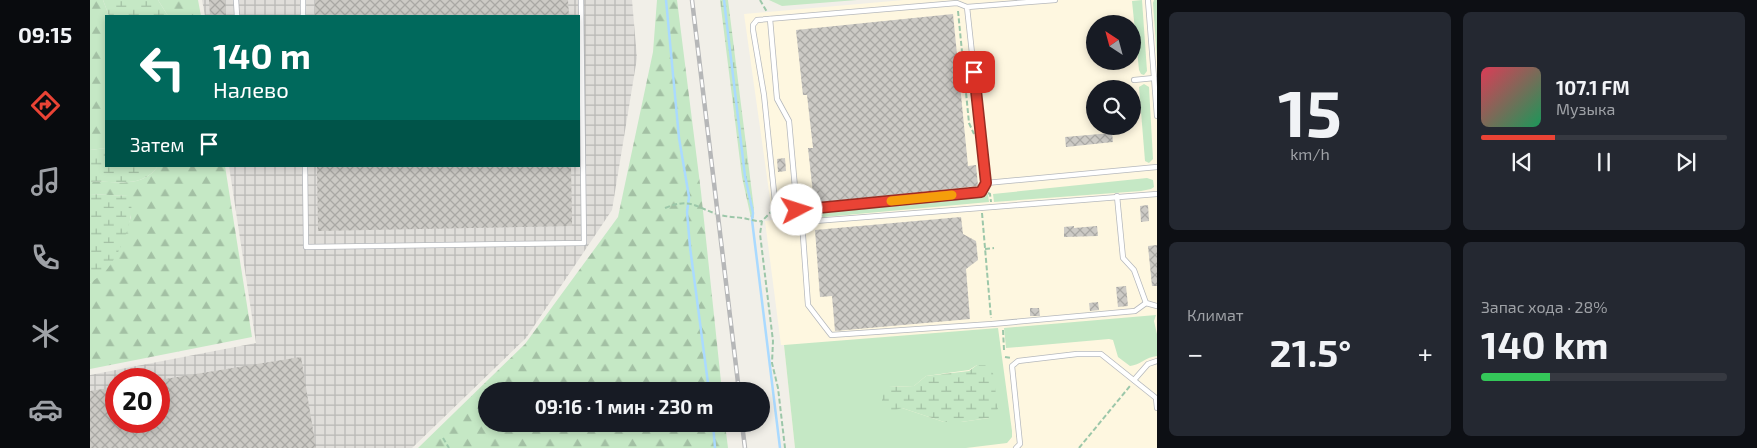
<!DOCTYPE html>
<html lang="ru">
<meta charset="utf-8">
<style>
body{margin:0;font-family:"Exo 2",sans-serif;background:#242831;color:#f1f3f6;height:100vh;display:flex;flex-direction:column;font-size:19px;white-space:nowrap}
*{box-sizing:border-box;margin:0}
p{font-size:16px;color:#9ea1a6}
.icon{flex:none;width:28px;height:28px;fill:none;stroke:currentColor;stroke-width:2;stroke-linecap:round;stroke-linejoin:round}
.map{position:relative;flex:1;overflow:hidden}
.sheet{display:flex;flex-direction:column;gap:12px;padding:12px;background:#0d0f14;width:600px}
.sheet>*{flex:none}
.top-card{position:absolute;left:15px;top:15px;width:475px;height:152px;border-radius:0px;box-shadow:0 2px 8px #0003;background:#00695c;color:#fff;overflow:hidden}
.needle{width:32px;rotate:324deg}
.controls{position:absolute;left:996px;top:15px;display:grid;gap:10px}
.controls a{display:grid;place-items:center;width:55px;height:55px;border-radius:50%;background:#171b24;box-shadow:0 2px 8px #0003;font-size:25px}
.speed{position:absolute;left:15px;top:368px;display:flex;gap:10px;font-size:25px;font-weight:700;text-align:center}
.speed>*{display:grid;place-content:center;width:65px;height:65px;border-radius:50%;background:#171b24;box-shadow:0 2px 8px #0003;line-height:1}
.speed .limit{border:8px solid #d22;background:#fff;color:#111}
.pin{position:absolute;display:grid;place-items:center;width:42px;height:42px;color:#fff;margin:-21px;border-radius:10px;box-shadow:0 2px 8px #0006}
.me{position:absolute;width:55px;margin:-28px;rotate:85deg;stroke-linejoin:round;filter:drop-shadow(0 0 4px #0008)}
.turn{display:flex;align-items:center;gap:18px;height:105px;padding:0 25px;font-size:22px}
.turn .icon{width:65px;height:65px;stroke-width:2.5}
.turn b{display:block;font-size:35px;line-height:42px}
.then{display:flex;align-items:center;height:48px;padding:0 25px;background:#0003;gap:10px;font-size:19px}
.big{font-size:38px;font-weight:700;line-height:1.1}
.sheet .widget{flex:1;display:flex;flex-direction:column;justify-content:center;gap:8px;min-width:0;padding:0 18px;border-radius:8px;background:#242831}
.sheet .dial{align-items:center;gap:0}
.dial b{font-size:65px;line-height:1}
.song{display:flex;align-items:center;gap:15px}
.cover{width:60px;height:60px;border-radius:8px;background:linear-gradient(135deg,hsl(350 70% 55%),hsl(150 70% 35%))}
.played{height:5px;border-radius:2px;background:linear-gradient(90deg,#ea4335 30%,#363941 30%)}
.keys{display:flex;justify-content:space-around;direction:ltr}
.heat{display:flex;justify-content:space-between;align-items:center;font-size:28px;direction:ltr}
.charge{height:8px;border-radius:4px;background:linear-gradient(90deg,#34c759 28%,#363941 0)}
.sheet .tiles{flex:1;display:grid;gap:12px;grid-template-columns:repeat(2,1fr)}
.trip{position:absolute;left:388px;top:382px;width:292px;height:50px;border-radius:25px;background:#171b24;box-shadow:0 2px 8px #0003;font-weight:700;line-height:50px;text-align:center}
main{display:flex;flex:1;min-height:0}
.tab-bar{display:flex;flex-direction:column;width:90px;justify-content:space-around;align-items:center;background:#090b0e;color:#9ea1a6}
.tab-bar .icon{width:35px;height:35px}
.tab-bar .on{color:#ea4335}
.tab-bar b{font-size:22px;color:#f1f3f6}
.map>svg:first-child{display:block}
</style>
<main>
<nav class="tab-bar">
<b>09:15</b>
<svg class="icon on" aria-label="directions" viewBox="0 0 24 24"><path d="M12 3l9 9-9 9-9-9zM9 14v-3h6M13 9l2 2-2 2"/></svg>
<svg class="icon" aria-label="music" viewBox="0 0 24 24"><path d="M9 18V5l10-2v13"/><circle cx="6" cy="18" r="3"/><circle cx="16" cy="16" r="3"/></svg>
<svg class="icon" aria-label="phone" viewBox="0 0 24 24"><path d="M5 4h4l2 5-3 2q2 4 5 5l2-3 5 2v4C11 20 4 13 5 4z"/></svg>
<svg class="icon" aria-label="climate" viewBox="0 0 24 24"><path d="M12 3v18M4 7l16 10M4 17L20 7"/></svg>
<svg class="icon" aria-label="car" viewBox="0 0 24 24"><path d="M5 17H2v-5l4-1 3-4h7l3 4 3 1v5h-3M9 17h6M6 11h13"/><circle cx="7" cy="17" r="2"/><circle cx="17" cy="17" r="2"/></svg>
</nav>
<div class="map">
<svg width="1067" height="448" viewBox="0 0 1067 448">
<defs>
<pattern id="industrial-grid" width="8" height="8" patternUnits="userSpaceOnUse" patternTransform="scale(1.25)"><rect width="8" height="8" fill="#e0deda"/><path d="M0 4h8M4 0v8" fill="none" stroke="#b9b8b5"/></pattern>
<pattern id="forest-firs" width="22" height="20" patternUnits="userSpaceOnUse" patternTransform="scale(1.25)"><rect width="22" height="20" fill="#c5e8c5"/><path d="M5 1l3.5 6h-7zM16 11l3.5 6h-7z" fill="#a3c0a4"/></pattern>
<pattern id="wetland-marsh" width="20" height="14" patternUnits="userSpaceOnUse" patternTransform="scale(1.25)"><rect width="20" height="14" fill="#c5e8c5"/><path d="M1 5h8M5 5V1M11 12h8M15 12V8" fill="none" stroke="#a3c0a4"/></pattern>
<pattern id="building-cross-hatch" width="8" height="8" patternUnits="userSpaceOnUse" patternTransform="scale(1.25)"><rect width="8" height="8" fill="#cccac5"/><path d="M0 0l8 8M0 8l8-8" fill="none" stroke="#a9a8a4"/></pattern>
</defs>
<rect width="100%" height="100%" fill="#f1efe8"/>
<path fill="#fef7e0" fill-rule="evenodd" d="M814 0H1064L1067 30V448H705L694 345H691L675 221 683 220 654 14ZM1005 24H1042V61H1005ZM1005 89H1042V126H1005Z"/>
<path fill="url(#industrial-grid)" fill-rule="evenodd" d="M112 0H542L547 58 522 210 436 338 322 448H0V375L166 343 139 166H489V16H115ZM26 379H69V421H26Z"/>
<g fill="#c5e8c5" fill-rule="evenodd">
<path d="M679 0H767L692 6Z"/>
<path d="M1052 0 1057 71 1054 75 1051 74 1049 70 1042 1Z"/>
<path d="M1064 0H1067V59L1063 3Z"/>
<path d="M1054 84 1059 87 1063 159 1059 163 1055 161 1049 87Z"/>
<path d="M1057 178 1063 180 1064 187 1061 189 1051 191 904 202 903 194Z"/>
<path d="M898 194 899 202 734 217 731 216 730 214 733 210Z"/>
<path d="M1066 315 1064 321 1067 334V356C1056 357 1050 365 1040 366L1028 357 1023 340 1019 339 916 348 914 328Z"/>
<path d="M908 328 922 431V437L917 443 876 448H705L694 345ZM887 365 899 418 871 422H854L812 408 799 387 824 386 836 376 879 370Z"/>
</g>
<g fill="url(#forest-firs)">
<path d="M0 0H13L19 16H16V148L0 150Z"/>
<path d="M68 0H108L111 16H78Z"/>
<path d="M567 0H587L611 192 632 391H396V424H635L638 448H328L435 344 528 217 563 52Z"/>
<path d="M68 166H135L162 337 0 369V283L18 267 33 240 41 217 38 196 0 194V182C24 180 51 190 68 166Z"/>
</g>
<g fill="url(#wetland-marsh)">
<path d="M13 0H68L78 16H19Z"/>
<path d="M630 0H638L664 209V218H661L652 177Z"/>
<path d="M16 148V166H68C51 190 24 180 0 182V150Z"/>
<path d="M0 194 39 196C48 214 30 253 18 268 13 274 6 279 0 283Z"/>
<path d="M887 365H895L903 373 908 409 899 418 871 422H854L812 408 800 412 792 407V395L799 387 824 386 836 376 879 371Z"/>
</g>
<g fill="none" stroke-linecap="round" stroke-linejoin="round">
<g stroke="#aadaff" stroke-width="2.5">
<path d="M576 0 589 138 599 197 597 212 600 247 619 391"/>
<path d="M634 0 655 176 663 213 662 220 690 448"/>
<path d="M623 424 625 448"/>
</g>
</g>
<g fill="url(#building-cross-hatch)">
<path d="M119 0H135L136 16H120Z"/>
<path d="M225 0H478L479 16H225Z"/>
<path d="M863 14 878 166 886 165 888 186 724 203 718 148H723L717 95H713L706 30Z"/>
<path d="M1022 133 1023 142 976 147 975 137Z"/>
<path d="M695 158 696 171 688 172 687 159Z"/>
<path d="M227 166H481L482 226 228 231Z"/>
<path d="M699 189 700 197 691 198 690 190Z"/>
<path d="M1058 205 1059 221 1051 222 1050 206Z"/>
<path d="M871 217 873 234 886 241 888 260 876 269 880 319 745 331 742 296 730 297 725 230Z"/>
<path d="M984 226V228L1007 226 1008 236 974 237V227Z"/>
<path d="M1067 245V286H1062L1058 246Z"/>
<path d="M1036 286 1038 306 1028 307 1026 287Z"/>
<path d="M1008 302 1009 310 1000 311 999 303Z"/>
<path d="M940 308H949L950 316H940Z"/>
<path d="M211 357 226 448H0V391L26 387V421H69V380Z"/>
</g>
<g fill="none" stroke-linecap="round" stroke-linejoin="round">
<defs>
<g id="lane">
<path d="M146 0 147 16"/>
<path d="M213 0V16"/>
<path d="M1058 0 1067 116"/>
<path d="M877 7 896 183 891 192 707 210C697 210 691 211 685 202L674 95 663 30V25L667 20 867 3 877 7 965 0"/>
<path d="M680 19 687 99 699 121 707 210"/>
<path d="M1044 80 1064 78"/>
<path d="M215 166 216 247 494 243 491 0"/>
<path d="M896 183 1067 167"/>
<path d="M1027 196 1033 258 1044 270 1056 303 1067 306"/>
<path d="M1056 303 1045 311 902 324 741 335 718 305 712 222 1067 194"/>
<path d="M1044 380 1058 364 1067 361"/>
<path d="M926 448 930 444 922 366 928 361 987 354H1011L1066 398 1067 408"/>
</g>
</defs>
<use href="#lane" stroke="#b5b8bc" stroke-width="6"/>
<g stroke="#9cc7a9" stroke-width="2" stroke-dasharray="5 2.5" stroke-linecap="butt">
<path d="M670 0 677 12"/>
<path d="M868 11 879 123 884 134"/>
<path d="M898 193 900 194 901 202"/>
<path d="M575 208C601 197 606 208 630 215 638 217 645 217 653 218 659 219 666 222 672 221"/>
<path d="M683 210 672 221 670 234 683 341 682 363 688 388 695 448"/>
<path d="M892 213 901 318"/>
<path d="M895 249 904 248"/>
<path d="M913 330 914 350"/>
<path d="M915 357 921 358"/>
<path d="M353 438 359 448"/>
<path d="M989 448 1040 386"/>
</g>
<use href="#lane" stroke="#fff" stroke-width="4.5"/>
<defs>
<g id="rail">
<path d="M602 0 649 391"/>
<path d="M652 424 655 448"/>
</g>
</defs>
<use href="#rail" stroke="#b6b7b8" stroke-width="4.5"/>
<use href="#rail" stroke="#fff" stroke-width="2.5" stroke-dasharray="8" stroke-linecap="butt"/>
</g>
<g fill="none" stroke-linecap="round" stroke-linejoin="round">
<defs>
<path id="route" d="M707 210 891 192 896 183 884 72"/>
</defs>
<use href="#route" stroke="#982c22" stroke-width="12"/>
<use href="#route" stroke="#ea4335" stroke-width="9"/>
<path stroke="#f59e0b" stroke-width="9" d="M801 201 862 195"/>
</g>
</svg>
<div class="controls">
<a><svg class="needle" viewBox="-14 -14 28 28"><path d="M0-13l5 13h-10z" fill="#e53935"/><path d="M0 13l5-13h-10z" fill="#9ea1a6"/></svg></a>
<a><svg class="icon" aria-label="search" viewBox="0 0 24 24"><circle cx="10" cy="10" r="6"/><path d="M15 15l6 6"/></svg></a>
</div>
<div class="speed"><div class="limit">20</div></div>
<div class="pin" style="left:884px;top:72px;background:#d93025"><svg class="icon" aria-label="arrive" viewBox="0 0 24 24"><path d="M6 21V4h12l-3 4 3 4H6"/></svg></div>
<svg class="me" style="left:707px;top:210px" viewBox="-20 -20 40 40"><circle r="19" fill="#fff"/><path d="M0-13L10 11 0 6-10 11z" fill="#ea4335"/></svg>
<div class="trip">09:16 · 1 мин · 230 m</div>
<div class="top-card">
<div class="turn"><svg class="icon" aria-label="left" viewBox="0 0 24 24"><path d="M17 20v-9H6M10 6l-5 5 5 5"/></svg><div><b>140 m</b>Налево</div></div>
<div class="then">Затем<svg class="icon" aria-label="arrive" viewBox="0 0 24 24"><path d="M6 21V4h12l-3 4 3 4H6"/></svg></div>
</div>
</div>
<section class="sheet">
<div class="tiles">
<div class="widget dial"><b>15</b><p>km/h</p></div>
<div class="widget">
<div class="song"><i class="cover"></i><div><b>107.1 FM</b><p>Музыка</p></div></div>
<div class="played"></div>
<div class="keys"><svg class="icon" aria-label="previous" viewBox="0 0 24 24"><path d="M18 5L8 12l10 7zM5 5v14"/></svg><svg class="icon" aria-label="pause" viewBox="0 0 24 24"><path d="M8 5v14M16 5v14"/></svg><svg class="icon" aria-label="next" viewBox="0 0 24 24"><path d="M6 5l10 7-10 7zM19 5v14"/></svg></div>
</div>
<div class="widget"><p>Климат</p>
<div class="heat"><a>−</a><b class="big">21.5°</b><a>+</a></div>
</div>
<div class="widget"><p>Запас хода · 28%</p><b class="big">140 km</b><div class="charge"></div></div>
</div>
</section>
</main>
